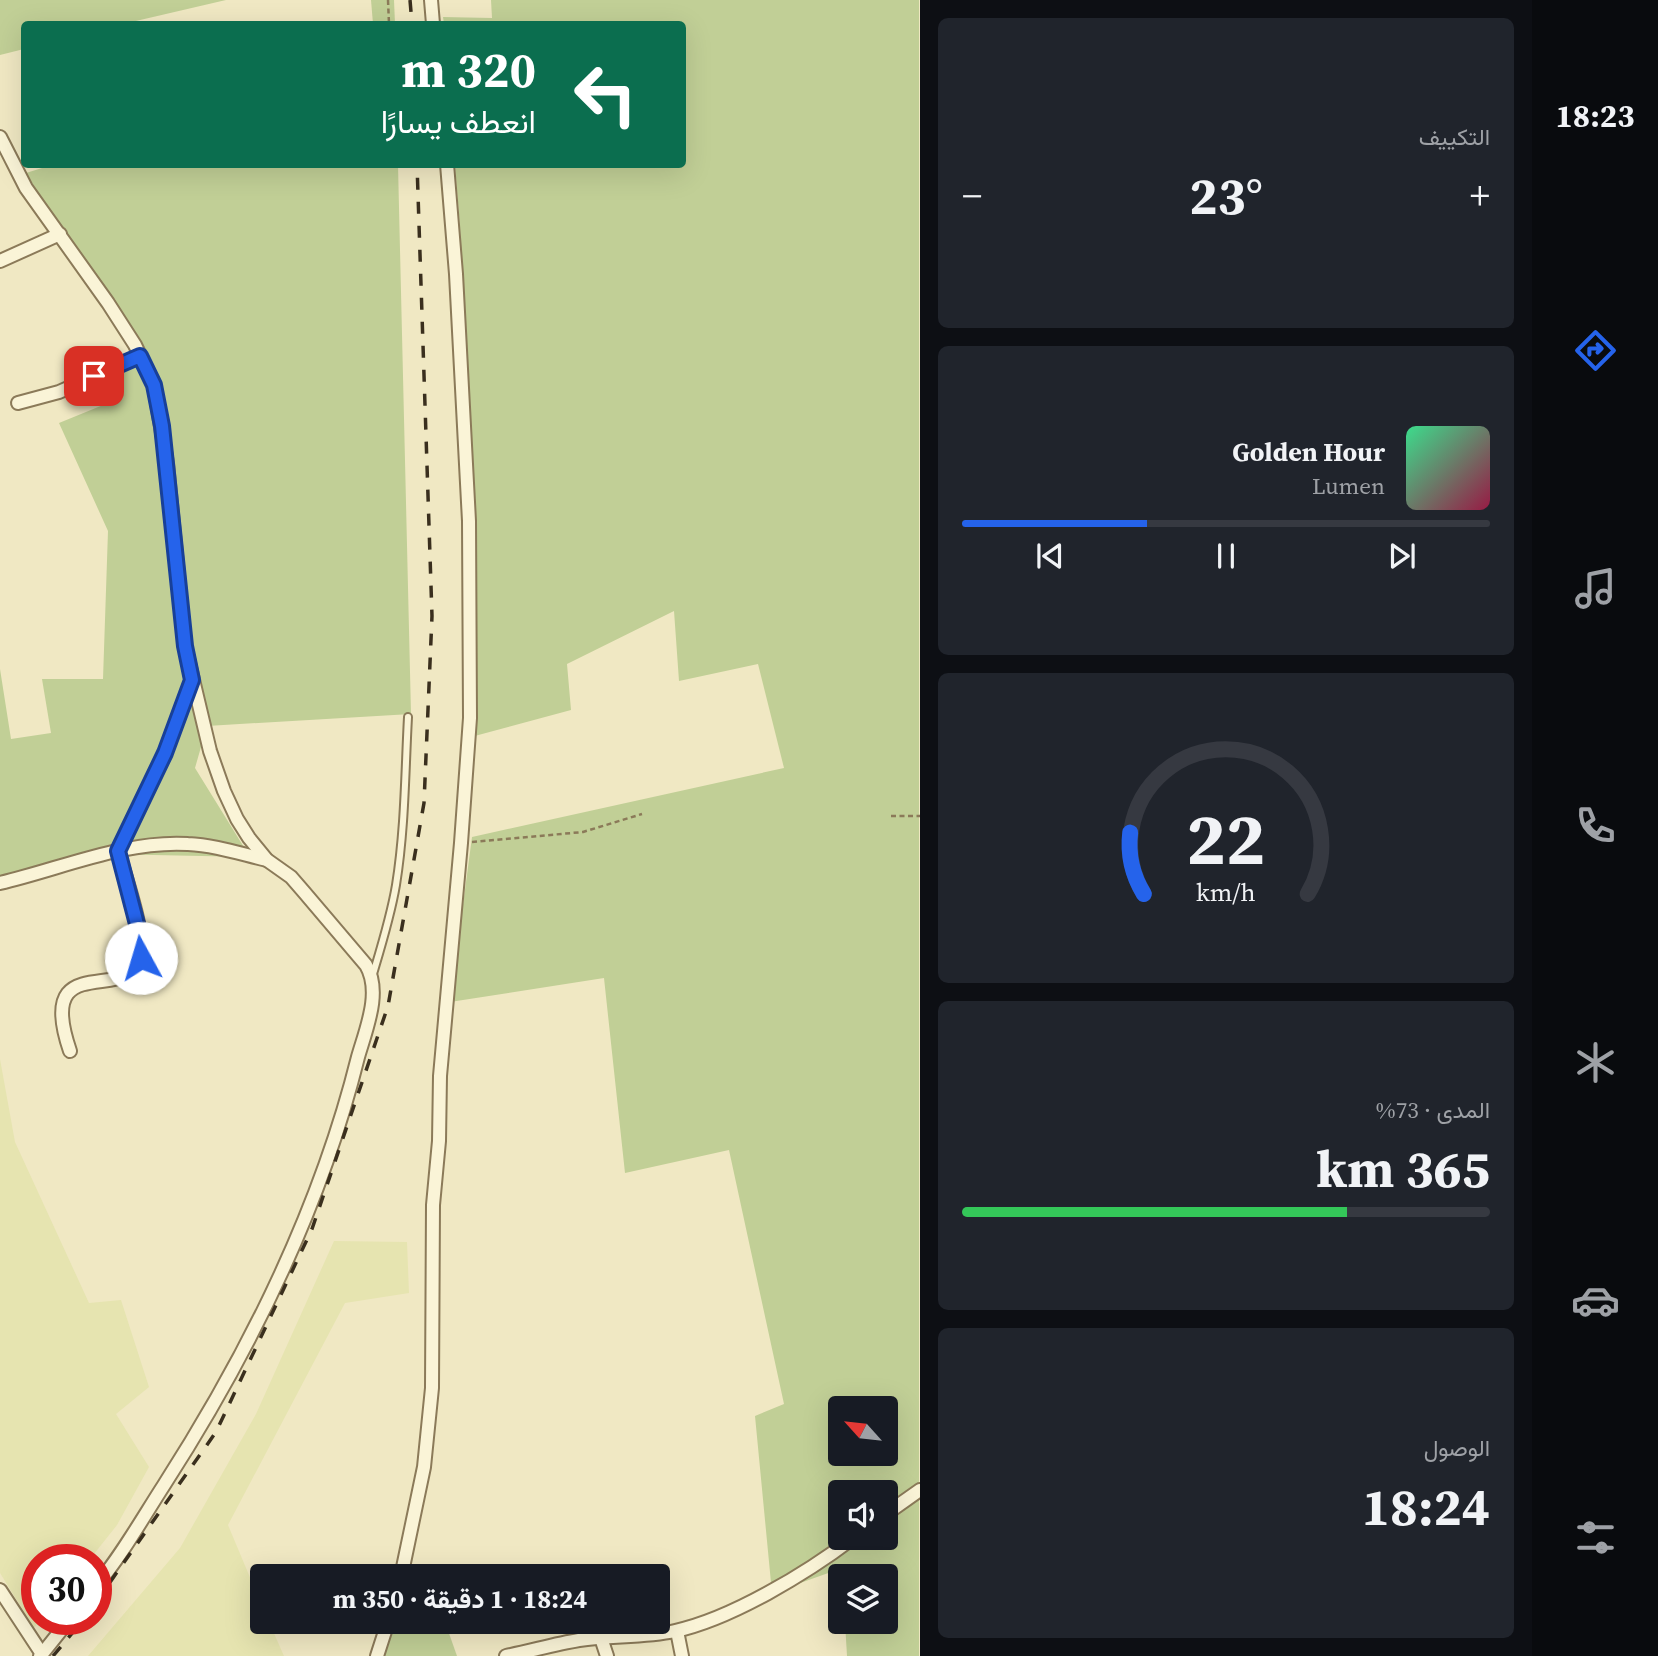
<!DOCTYPE html>
<html lang="ar">
<meta charset="utf-8">
<style>
body{margin:0;font-family:"Source Serif 4",Vazirmatn,serif;background:#20242c;color:#f1f3f6;direction:rtl;height:100vh;display:flex;flex-direction:column;font-size:26px;white-space:nowrap}
*{box-sizing:border-box;margin:0}
p{font-size:23px;color:#9ea1a6}
.icon{flex:none;width:38px;height:38px;fill:none;stroke:currentColor;stroke-width:2;stroke-linecap:round;stroke-linejoin:round}
.map{position:relative;flex:1;overflow:hidden;direction:ltr}
.drawer{display:flex;flex-direction:column;gap:18px;padding:18px;background:#0d0f14;width:612px}
.drawer>*{flex:none}
.banner{position:absolute;left:21px;top:21px;width:665px;height:147px;border-radius:7px;box-shadow:0 7px 28px #0002;direction:rtl;background:#0b6e4f;color:#fff;overflow:hidden}
.needle{width:46px;rotate:297deg}
.tools{position:absolute;left:828px;top:1396px;display:grid;gap:14px}
.tools a{display:grid;place-items:center;width:70px;height:70px;border-radius:7px;background:#171b24;box-shadow:0 7px 28px #0002;font-size:35px}
.speed{position:absolute;left:21px;top:1544px;display:flex;gap:14px;font-size:35px;font-weight:700;text-align:center}
.speed>*{display:grid;place-content:center;width:91px;height:91px;border-radius:50%;background:#171b24;box-shadow:0 7px 28px #0002;line-height:1}
.speed .limit{border:10px solid #d22;background:#fff;color:#111}
.pin{position:absolute;display:grid;place-items:center;width:60px;height:60px;color:#fff;margin:-30px;border-radius:14px;box-shadow:0 4px 10px #0006}
.me{position:absolute;width:77px;margin:-38px;rotate:354deg;stroke-linejoin:round;filter:drop-shadow(0 0 5px #0008)}
.turn{display:flex;align-items:center;gap:24px;height:147px;padding:0 35px;font-size:32px}
.turn .icon{width:91px;height:91px;stroke-width:2.5}
.turn b{display:block;font-size:49px;line-height:60px}
.big{font-size:52px;font-weight:700;line-height:1.1}
.drawer .widget{flex:1;display:flex;flex-direction:column;justify-content:center;gap:10px;min-width:0;padding:0 24px;border-radius:10px;background:#20242c}
.drawer .dial{align-items:center;gap:0}
.dial svg{height:182px;overflow:visible;fill:none;stroke:#363941;stroke-width:7;stroke-linecap:round;text-anchor:middle}
.dial text{fill:#f1f3f6;stroke:none}
.song{display:flex;align-items:center;gap:21px}
.cover{width:84px;height:84px;border-radius:10px;background:linear-gradient(135deg,hsl(150 70% 55%),hsl(340 70% 35%))}
.played{height:7px;border-radius:4px;background:linear-gradient(90deg,#2563eb 35%,#363941 35%)}
.keys{display:flex;justify-content:space-around;direction:ltr}
.heat{display:flex;justify-content:space-between;align-items:center;font-size:38px;direction:ltr}
.charge{height:10px;border-radius:5px;background:linear-gradient(90deg,#34c759 73%,#363941 0)}
.trip{position:absolute;left:250px;top:1564px;width:420px;height:70px;border-radius:7px;background:#171b24;box-shadow:0 7px 28px #0002;font-weight:700;line-height:70px;text-align:center;direction:rtl}
main{display:flex;flex:1;min-height:0}
.dock{display:flex;flex-direction:column;width:126px;justify-content:space-around;align-items:center;background:#090b0e;color:#9ea1a6}
.dock .icon{width:49px;height:49px}
.dock .current{color:#2563eb}
.dock b{font-size:32px;color:#f1f3f6}
.map>svg:first-child{display:block}
</style>
<main>
<nav class="dock">
<b>18:23</b>
<svg class="icon current" aria-label="directions" viewBox="0 0 24 24"><path d="M12 3l9 9-9 9-9-9zM9 14v-3h6M13 9l2 2-2 2"/></svg>
<svg class="icon" aria-label="music" viewBox="0 0 24 24"><path d="M9 18V5l10-2v13"/><circle cx="6" cy="18" r="3"/><circle cx="16" cy="16" r="3"/></svg>
<svg class="icon" aria-label="phone" viewBox="0 0 24 24"><path d="M5 4h4l2 5-3 2q2 4 5 5l2-3 5 2v4C11 20 4 13 5 4z"/></svg>
<svg class="icon" aria-label="climate" viewBox="0 0 24 24"><path d="M12 3v18M4 7l16 10M4 17L20 7"/></svg>
<svg class="icon" aria-label="car" viewBox="0 0 24 24"><path d="M5 17H2v-5l4-1 3-4h7l3 4 3 1v5h-3M9 17h6M6 11h13"/><circle cx="7" cy="17" r="2"/><circle cx="17" cy="17" r="2"/></svg>
<svg class="icon" aria-label="filters" viewBox="0 0 24 24"><path d="M4 7h16M4 17h16"/><circle cx="9" cy="7" r="2"/><circle cx="15" cy="17" r="2"/></svg>
</nav>
<section class="drawer">
<div class="widget"><p>التكييف</p>
<div class="heat"><a>−</a><b class="big">23°</b><a>+</a></div>
</div>
<div class="widget">
<div class="song"><i class="cover"></i><div><b>Golden Hour</b><p>Lumen</p></div></div>
<div class="played"></div>
<div class="keys"><svg class="icon" aria-label="previous" viewBox="0 0 24 24"><path d="M18 5L8 12l10 7zM5 5v14"/></svg><svg class="icon" aria-label="pause" viewBox="0 0 24 24"><path d="M8 5v14M16 5v14"/></svg><svg class="icon" aria-label="next" viewBox="0 0 24 24"><path d="M6 5l10 7-10 7zM19 5v14"/></svg></div>
</div>
<div class="widget dial"><svg viewBox="0 0 100 80">
<path d="M14 69A42 42 0 1 1 86 69"/>
<path d="M14 69A42 42 0 0 1 8 42" stroke="#2563eb"/>
<text x="50" y="56" font-size="32" font-weight="700">22</text>
<text x="50" y="72" font-size="11">km/h</text>
</svg></div>
<div class="widget"><p>المدى · 73%</p><b class="big">365 km</b><div class="charge"></div></div>
<div class="widget"><p>الوصول</p><b class="big">18:24</b></div>
</section>
<div class="map">
<svg width="920" height="1656" viewBox="0 0 920 1656">
<rect width="100%" height="100%" fill="#f0e8c3"/>
<g fill="#e6e4b0">
<path d="M0 1059 15 1142 89 1303 121 1300 149 1387 116 1414 149 1467 117 1525 90 1559H37V1619H41L34 1628 0 1573Z"/>
<path d="M334 1241 407 1242 409 1293 345 1303 228 1525 262 1606V1622H269L284 1656H88L180 1548 256 1414Z"/>
</g>
<g fill="#c1cf96" fill-rule="evenodd">
<path d="M0 0H226L123 24H24V49L0 55Z"/>
<path d="M371 0H394L395 24H373Z"/>
<path d="M491 0H919V1656H847L845 1622H886V1577H840V1598L834 1571 772 1593 755 1416 784 1404 729 1150 625 1173 604 978 450 1002 472 837 784 768 758 664 679 681 674 611 567 664 571 710 471 737 460 227 455 165 682 164V24H444L443 17 492 18ZM840 1409H886V1454H840ZM840 1493H886V1538H840Z"/>
<path d="M55 164 398 165 411 714 207 726 195 768 250 857 105 854 0 882V669L11 739 51 733 42 679H103L108 531 59 423 108 403 98 367 139 354 26 173Z"/>
<path d="M392 1622H445L457 1656H384Z"/>
</g>
<g fill="none" stroke-linecap="round" stroke-linejoin="round">
<defs>
<path id="lane" d="M373 974C382 944 391 915 396 885 405 829 405 773 408 717"/>
<g id="street">
<path d="M431 0 433 24"/>
<path d="M0 137 26 188 108 303 135 345 154 385 167 463 185 646 210 751 224 791 237 819 249 838 267 860 291 877 304 892 366 965C382 992 366 1029 358 1057 320 1210 249 1353 164 1485 142 1519 122 1555 96 1586"/>
<path d="M0 261 60 234"/>
<path d="M18 403 59 392 140 356"/>
<path d="M0 883C60 869 126 840 188 844 215 845 241 854 267 860"/>
<path d="M70 1051C34 946 131 1006 141 957 145 933 125 876 118 851L165 753 192 680"/>
<path d="M886 1514 920 1490"/>
<path d="M401 1577 424 1467 432 1388 433 1205 439 1141 440 1076 461 843 470 718 469 521 456 274 447 164"/>
<path d="M0 1590 42 1654 40 1656"/>
<path d="M677 1631 682 1656"/>
<path d="M601 1638 607 1656"/>
<path d="M42 1654 70 1619"/>
<path d="M377 1656 388 1622"/>
<path d="M506 1656C531 1651 555 1644 579 1640 611 1635 643 1638 675 1631 731 1619 807 1573 853 1538"/>
</g>
</defs>
<use href="#lane" stroke="#8b7a59" stroke-width="10"/>
<use href="#street" stroke="#8b7a59" stroke-width="16"/>
<g stroke="#8b7a59" stroke-width="2.5" stroke-dasharray="5 3.5" stroke-linecap="butt">
<path d="M388 0 389 24"/>
<path d="M891 816H920"/>
<path d="M472 842 583 832 642 814"/>
</g>
<use href="#lane" stroke="#faf4d7" stroke-width="6"/>
<use href="#street" stroke="#faf4d7" stroke-width="12"/>
<g stroke="#3a2f1e" stroke-width="3.5" stroke-dasharray="12 12" stroke-linecap="butt">
<path d="M410 0 412 24"/>
<path d="M96 1602 216 1432 312 1229 388 1006 424 803 432 616 417 164"/>
<path d="M53 1656 84 1619"/>
</g>
</g>
<g fill="none" stroke-linecap="round" stroke-linejoin="round">
<defs>
<path id="route" d="M94 376 140 356 154 385 162 426 185 646 192 680 165 753 118 851 138 928 141 958"/>
</defs>
<use href="#route" stroke="#184099" stroke-width="18"/>
<use href="#route" stroke="#2563eb" stroke-width="12"/>
</g>
</svg>
<div class="tools">
<a><svg class="needle" viewBox="-14 -14 28 28"><path d="M0-13l5 13h-10z" fill="#e53935"/><path d="M0 13l5-13h-10z" fill="#9ea1a6"/></svg></a>
<a><svg class="icon" aria-label="sound" viewBox="0 0 24 24"><path d="M4 9h4l5-4v14l-5-4H4zM17 9q2 3 0 6"/></svg></a>
<a><svg class="icon" aria-label="layers" viewBox="0 0 24 24"><path d="M12 4l9 5-9 5-9-5zM3 14l9 5 9-5"/></svg></a>
</div>
<div class="speed"><div class="limit">30</div></div>
<div class="pin" style="left:94px;top:376px;background:#d93025"><svg class="icon" aria-label="arrive" viewBox="0 0 24 24"><path d="M6 21V4h12l-3 4 3 4H6"/></svg></div>
<svg class="me" style="left:141px;top:958px" viewBox="-20 -20 40 40"><circle r="19" fill="#fff"/><path d="M0-13L10 11 0 6-10 11z" fill="#2563eb"/></svg>
<div class="trip">18:24 · 1 دقيقة · 350 m</div>
<div class="banner">
<div class="turn"><svg class="icon" aria-label="left" viewBox="0 0 24 24"><path d="M17 20v-9H6M10 6l-5 5 5 5"/></svg><div><b>320 m</b>انعطف يسارًا</div></div>
</div>
</div>
</main>
